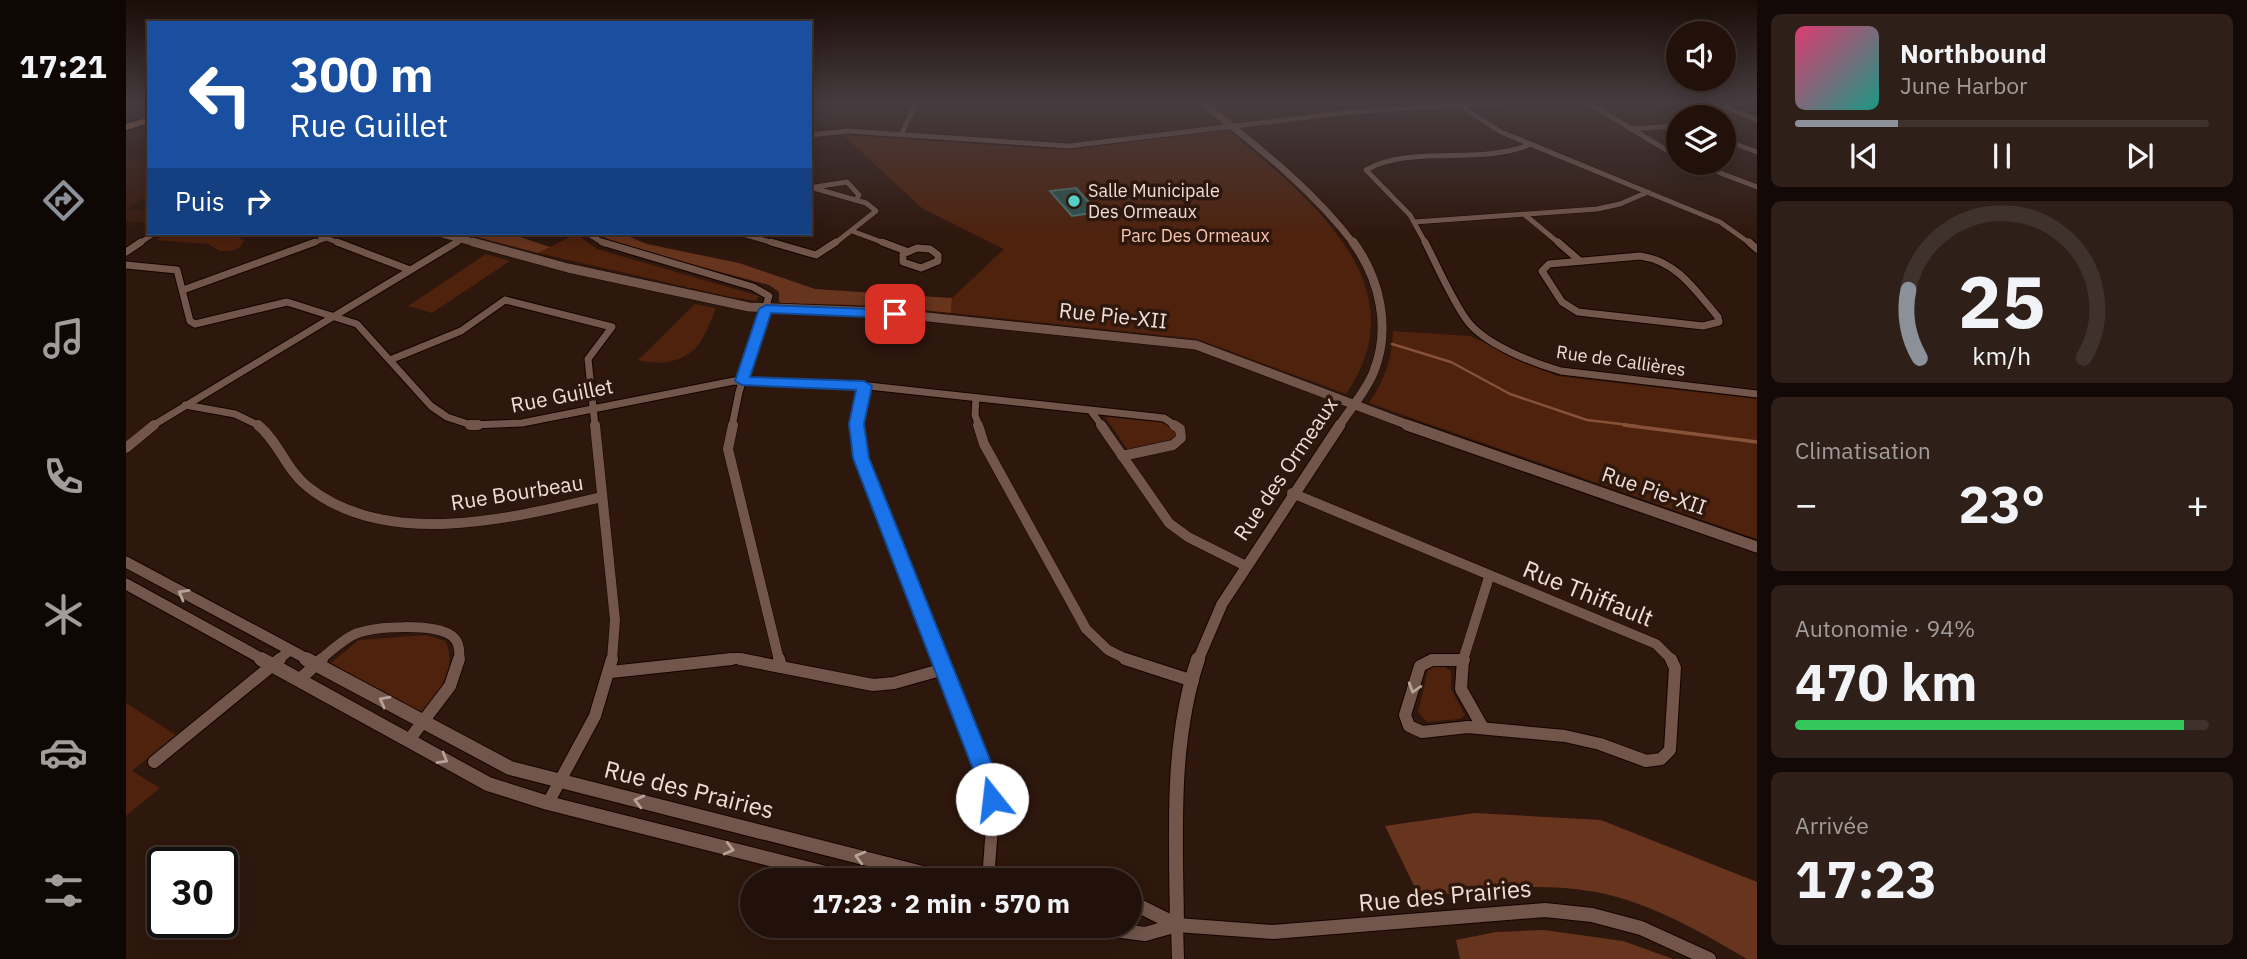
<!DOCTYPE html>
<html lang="fr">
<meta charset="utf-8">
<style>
body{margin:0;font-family:"IBM Plex Sans",sans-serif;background:#2e1f18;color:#f1f3f6;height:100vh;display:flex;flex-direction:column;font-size:26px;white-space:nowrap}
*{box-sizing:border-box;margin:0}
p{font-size:23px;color:#a29d9c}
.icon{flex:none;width:38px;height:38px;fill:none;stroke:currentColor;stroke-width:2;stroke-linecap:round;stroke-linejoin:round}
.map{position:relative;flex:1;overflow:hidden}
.side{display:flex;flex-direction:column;gap:14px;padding:14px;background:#130906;width:490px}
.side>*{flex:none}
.hud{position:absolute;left:21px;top:21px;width:665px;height:214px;border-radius:0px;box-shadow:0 4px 18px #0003,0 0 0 2px #3f312b;background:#1a4fa0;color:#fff;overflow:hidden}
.fabs{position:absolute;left:1540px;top:21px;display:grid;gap:14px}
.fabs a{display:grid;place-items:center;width:70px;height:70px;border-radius:50%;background:#22110a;box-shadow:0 4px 18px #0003,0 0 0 2px #3f312b;font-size:35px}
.speed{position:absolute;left:21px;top:847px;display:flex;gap:14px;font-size:35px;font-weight:700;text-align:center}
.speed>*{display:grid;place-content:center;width:91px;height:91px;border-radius:50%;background:#22110a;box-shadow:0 4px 18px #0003,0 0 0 2px #3f312b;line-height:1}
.speed .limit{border:4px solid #111;border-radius:10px;background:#fff;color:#111}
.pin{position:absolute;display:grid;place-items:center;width:60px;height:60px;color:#fff;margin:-30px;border-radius:14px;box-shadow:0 4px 10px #0006}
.me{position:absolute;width:77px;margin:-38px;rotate:344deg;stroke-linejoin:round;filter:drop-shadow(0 0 5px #0008)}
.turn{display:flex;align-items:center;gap:24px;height:147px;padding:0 28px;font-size:32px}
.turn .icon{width:91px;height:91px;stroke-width:2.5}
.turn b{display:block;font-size:49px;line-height:60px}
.then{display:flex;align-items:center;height:66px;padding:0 28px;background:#0003;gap:14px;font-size:26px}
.big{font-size:52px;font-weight:800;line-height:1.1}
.side .card{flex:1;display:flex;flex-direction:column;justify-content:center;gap:10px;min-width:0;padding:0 24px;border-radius:10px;background:#2e1f18}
.side .dial{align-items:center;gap:0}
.dial svg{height:182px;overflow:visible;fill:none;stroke:#3f312b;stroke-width:7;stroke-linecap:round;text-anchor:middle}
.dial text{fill:#f1f3f6;stroke:none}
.song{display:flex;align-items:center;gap:21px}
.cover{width:84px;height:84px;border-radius:10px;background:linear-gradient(135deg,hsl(340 70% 55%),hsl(170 70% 35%))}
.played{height:7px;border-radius:4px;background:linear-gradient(90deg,#8c9099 25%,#3f312b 25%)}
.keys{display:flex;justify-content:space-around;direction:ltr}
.heat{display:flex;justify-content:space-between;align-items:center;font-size:38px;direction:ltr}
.charge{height:10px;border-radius:5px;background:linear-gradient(90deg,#34c759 94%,#3f312b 0)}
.trip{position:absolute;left:614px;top:868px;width:402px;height:70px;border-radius:35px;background:#22110a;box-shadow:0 4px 18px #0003,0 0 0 2px #3f312b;font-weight:800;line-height:70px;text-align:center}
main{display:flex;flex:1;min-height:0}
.menu{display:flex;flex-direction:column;width:126px;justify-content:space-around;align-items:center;background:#0e0704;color:#a29d9c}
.menu .icon{width:49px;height:49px}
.menu .active{color:#8c9099}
.menu b{font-size:32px;color:#f1f3f6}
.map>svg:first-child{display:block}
</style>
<main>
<nav class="menu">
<b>17:21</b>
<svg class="icon active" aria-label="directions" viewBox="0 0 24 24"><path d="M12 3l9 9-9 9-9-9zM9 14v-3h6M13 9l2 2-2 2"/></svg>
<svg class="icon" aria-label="music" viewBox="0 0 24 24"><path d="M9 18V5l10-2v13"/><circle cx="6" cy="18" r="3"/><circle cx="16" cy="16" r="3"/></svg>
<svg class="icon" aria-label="phone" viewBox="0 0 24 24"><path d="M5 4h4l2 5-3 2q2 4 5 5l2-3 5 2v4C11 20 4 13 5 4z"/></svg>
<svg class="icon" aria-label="climate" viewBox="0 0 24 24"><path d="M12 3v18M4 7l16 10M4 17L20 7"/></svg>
<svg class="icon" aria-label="car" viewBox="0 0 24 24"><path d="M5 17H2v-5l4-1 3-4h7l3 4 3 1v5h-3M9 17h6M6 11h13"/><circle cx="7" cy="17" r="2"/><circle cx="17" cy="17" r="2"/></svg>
<svg class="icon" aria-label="filters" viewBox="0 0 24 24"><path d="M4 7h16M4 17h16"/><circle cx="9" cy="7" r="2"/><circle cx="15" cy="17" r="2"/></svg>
</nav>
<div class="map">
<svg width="1631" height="959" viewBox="0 0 1631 959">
<rect width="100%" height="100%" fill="#2e170d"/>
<path fill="#3a1c0f" d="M0 155 23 164V196L2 209 23 211V223L0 221Z"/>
<g fill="#4e220d">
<path d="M1102 130C1178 195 1297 282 1220 394L1071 339 825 313 826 298 878 249 797 209 717 135 939 150Z"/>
<path d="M41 233H106L118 241 113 248 104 251H94L82 244 30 240Z"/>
<path d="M450 234 471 249 633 296 630 301 600 296 412 253Z"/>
<path d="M360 254 384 261 306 313 282 306Z"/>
<path d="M569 304 590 308C585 320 580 334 573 344 559 363 532 366 512 360Z"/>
<path d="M1267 331 1344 336 1431 376 1631 399V539L1243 403C1259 379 1266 360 1267 331Z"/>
<path d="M979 417 1035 422 1049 430V436L1044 440 1002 450Z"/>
<path d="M300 635 319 641C333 665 312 696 295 713L205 663 233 640Z"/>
<path d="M1319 667 1325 671V689L1339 715 1334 719 1301 722 1292 712 1302 670 1307 667Z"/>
<path d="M0 703 50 735 6 771 34 788 0 816Z"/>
</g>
<g fill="#67341e">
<path d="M336 233H382L424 247 412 253Z"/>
<path d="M471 233H494L521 244 613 263 689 289 826 298 825 313 756 306 656 303 653 302V292L643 285 490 244Z"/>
<path d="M1349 813 1475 820 1631 882V959H1621C1580 935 1537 910 1491 897 1427 879 1358 889 1294 898L1259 826Z"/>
<path d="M1418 930 1497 941 1547 959H1334L1330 940 1370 932Z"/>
</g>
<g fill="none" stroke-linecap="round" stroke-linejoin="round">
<path stroke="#87513a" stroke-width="2.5" d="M1266 344 1325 362 1384 394 1461 420 1511 426"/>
<path stroke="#87513a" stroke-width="3.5" d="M1498 425 1631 442"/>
</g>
<path fill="#2e524f" stroke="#4d726e" stroke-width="2" d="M950 188 972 212 946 216 924 191Z"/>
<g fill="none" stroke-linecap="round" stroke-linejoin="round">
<defs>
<g id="minor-far3">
<path d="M1459 101 1552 157"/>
<path d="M1586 101 1631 120"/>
<path d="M1333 105 1375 132 1594 222 1625 244"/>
<path d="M1504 129 1552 126"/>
<path d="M684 135 722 131 943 146 1225 112 1397 101"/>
<path d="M775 135 791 101"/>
<path d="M1598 140 1631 152"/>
<path d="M1568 163 1631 187"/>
<path d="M684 187 740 203 750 211 708 244"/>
<path d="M689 187 721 182 733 195 730 200"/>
<path d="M1399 215 1434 244"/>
<path d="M1288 222 1471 209 1494 204 1522 192"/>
<path d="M726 231 761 244"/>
<path d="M187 233 216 244"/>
<path d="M461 233 479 244"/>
<path d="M613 233 651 244"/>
<path d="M12 244 29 233"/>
<path d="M184 244 198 239"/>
<path d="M328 244 335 240"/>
<path d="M1300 244 1284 215 1240 170C1285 144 1355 166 1405 144"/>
</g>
<g id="minor-far2">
<path d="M211 242 284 270"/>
<path d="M476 242 627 287 643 296 613 392 606 426"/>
<path d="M645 242 690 255 710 242"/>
<path d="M756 242 780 251"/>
<path d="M1299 242C1312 267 1324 296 1340 319 1357 344 1407 363 1435 371L1631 394"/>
<path d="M1432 242 1454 261"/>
<path d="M1623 242 1631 249"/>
<path d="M791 248 804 249 812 255V261L795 268 777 262V254Z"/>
<path d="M0 252 15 242"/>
<path d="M1514 256C1551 261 1569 290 1592 317L1593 322 1577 326 1452 312 1436 302 1416 271 1423 264Z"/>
<path d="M0 265 51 270 64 321 69 324 161 302 231 324 305 406 321 417 345 425 396 423 608 381 724 384 1038 418 1050 426"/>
<path d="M57 290 189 242"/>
<path d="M264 360 335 331 379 300 486 327 462 359 469 426"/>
<path d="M850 398 849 415 853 426"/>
<path d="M59 405 109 414 134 426"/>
<path d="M965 411 976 426"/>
<path d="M26 426 331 242"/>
<path d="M730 426 739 386"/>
</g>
<g id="minor-far1">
<path d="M132 425C153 442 160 470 182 487 261 550 387 518 476 497"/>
<path d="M344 425H352"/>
<path d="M469 425 489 620 486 660"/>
<path d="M607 425 602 449 653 660"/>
<path d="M730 425 735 458 814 660"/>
<path d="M852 425 858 444 960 629 982 650 1002 660"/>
<path d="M975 425 1043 523 1062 537 1120 566"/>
<path d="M0 448 28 425"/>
<path d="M996 456 1047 445 1055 438 1054 429 1048 425"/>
<path d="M1166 493 1530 644 1546 660"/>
<path d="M152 660 163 651"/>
<path d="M194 660C205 651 216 640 229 634 249 626 308 623 326 636 333 641 334 651 333 660"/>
<path d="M590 660 611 658 623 660"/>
<path d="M1305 660H1338"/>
<path d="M1337 660 1363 577"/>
</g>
<g id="minor">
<path d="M614 659 747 685 768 683 818 669"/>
<path d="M653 659 655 667"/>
<path d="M814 659 863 785 867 813 862 880"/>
<path d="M999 659 1067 681"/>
<path d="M1337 659 1335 689 1357 728"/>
<path d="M1338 660H1306L1294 666 1279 715 1283 726 1296 732 1342 727 1439 736 1474 744 1520 761 1535 759 1544 750 1549 668 1545 659"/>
<path d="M485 672 606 659"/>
<path d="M173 680 196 659"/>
<path d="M283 740 324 686 333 659"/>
<path d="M28 762 154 659"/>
<path d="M422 803 469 716 486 659"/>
<path d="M1051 925 1052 959"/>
</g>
<g id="tertiary-far3">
<path d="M1074 101C1129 145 1185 187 1228 244"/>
<path d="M313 233 354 244"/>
</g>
<g id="tertiary-far2">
<path d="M347 242 442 268 623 307 754 312 1070 345 1285 426"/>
<path d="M1213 426C1224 409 1241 390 1248 371 1265 328 1254 279 1227 242"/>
</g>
<g id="tertiary-far1">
<path d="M1281 425 1631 547"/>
<path d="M0 562 183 660"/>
<path d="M0 584 138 660"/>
<path d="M1072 660 1096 604 1214 425"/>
</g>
<g id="tertiary">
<path d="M135 659 362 784 422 803 727 880"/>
<path d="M180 659 384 768 824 880"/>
<path d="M1004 906 1015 907 1051 925"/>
<path d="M1051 925C1050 837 1044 743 1072 659"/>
<path d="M957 926 1019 934 1051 925 1147 932 1419 910 1466 915 1515 928 1583 959"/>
</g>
<path id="primary" d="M20 118H23V123L0 130V124Z"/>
</defs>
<use href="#minor-far3" stroke="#150300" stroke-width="6"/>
<use href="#minor-far2" stroke="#150300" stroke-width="9"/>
<use href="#minor-far1" stroke="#150300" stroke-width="11"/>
<use href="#minor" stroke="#150300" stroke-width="14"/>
<use href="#tertiary-far3" stroke="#150300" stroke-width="8"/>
<use href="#tertiary-far2" stroke="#150300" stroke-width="10"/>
<use href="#tertiary-far1" stroke="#150300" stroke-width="13"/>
<use href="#tertiary" stroke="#150300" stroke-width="16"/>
<use href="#primary" stroke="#150300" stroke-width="2"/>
<use href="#minor-far3" stroke="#73564b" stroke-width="5"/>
<use href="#minor-far2" stroke="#73564b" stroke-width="7"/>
<use href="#minor-far1" stroke="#73564b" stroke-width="10"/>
<use href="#minor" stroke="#73564b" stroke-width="12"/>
<use href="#tertiary-far3" stroke="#73564b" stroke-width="7"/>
<use href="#tertiary-far2" stroke="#73564b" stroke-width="9"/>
<use href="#tertiary-far1" stroke="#73564b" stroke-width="11"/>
<use href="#tertiary" stroke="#73564b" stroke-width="14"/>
<use href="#primary" fill="#ba7253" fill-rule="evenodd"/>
</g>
<defs><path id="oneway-chevron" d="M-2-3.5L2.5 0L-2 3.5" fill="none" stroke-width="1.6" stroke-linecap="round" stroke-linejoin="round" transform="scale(1.75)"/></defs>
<g stroke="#b7a198">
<use href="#oneway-chevron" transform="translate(57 594) rotate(-151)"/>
<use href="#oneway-chevron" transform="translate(1288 688) rotate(107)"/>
<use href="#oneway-chevron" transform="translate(258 701) rotate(-152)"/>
<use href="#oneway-chevron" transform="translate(317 759) rotate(30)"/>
<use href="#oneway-chevron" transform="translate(513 801) rotate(-166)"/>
<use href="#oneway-chevron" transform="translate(603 849) rotate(14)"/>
<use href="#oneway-chevron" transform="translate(734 857) rotate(-165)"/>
</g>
<linearGradient id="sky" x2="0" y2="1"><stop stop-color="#190d07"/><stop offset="0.43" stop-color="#463c40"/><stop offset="1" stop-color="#463c40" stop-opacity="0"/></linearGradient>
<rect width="1631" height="235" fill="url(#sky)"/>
<path fill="#1a73e8" stroke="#114b97" stroke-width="2" d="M640 305 769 310 776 314 769 318 645 313 624 377 738 381 746 386 738 424 743 458 871 777 877 799 874 807 866 810 859 807 850 777 727 458 723 424 730 390 616 385 609 381 633 309Z"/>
<circle fill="#55cec5" stroke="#2e170d" stroke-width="2.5" cx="948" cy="201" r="7"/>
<g text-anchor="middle" stroke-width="7" stroke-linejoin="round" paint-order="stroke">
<g font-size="18" fill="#efded7" stroke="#2e170d" text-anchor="start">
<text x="962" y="197">Salle Municipale<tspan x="962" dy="21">Des Ormeaux</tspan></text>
</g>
<g font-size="18" fill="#f8c5af" stroke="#2e170d">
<text x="1069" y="242">Parc Des Ormeaux</text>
</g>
<g font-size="18" fill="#efded7" stroke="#2e170d">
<text transform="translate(1495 361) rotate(8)" y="6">Rue de Callières</text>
</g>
<g font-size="21" fill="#efded7" stroke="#2e170d">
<text transform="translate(987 316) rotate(6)" y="7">Rue Pie-XII</text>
<text transform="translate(436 396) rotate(-11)" y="7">Rue Guillet</text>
<text transform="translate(1160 469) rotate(-56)" y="7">Rue des Ormeaux</text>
<text transform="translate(1528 491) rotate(19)" y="7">Rue Pie-XII</text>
<text transform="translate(391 493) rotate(-9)" y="7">Rue Bourbeau</text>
</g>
<g font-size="24" fill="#efded7" stroke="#2e170d">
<text transform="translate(1462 594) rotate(22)" y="8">Rue Thiffault</text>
<text transform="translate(563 790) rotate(14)" y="8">Rue des Prairies</text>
<text transform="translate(1319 896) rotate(-5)" y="8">Rue des Prairies</text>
</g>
</g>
</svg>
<div class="fabs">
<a><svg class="icon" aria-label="sound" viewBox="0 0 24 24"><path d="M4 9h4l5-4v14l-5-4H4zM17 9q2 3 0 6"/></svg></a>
<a><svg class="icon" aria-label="layers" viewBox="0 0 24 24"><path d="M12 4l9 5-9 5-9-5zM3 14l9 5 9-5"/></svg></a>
</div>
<div class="speed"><div class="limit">30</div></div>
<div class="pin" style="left:769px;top:314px;background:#d93025"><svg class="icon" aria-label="arrive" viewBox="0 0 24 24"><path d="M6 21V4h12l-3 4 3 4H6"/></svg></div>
<svg class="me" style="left:866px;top:799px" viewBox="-20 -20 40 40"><circle r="19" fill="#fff"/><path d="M0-13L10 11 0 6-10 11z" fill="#1a73e8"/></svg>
<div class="trip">17:23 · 2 min · 570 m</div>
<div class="hud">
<div class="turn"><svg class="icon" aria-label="left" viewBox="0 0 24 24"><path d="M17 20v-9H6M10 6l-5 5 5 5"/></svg><div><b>300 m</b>Rue Guillet</div></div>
<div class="then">Puis<svg class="icon" aria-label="right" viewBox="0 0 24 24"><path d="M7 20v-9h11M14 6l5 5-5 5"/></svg></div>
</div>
</div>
<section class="side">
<div class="card">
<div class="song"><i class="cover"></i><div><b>Northbound</b><p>June Harbor</p></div></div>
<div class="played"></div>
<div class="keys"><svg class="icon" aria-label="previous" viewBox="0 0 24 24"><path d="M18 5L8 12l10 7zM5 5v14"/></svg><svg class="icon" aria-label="pause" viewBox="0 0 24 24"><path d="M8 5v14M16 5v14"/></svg><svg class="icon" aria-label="next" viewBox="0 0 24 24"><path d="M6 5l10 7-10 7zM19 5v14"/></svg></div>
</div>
<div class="card dial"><svg viewBox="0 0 100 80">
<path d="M14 69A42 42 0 1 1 86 69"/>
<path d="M14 69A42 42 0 0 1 9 39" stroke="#8c9099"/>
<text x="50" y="56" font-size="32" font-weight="700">25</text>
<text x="50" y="72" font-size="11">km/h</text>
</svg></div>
<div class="card"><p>Climatisation</p>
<div class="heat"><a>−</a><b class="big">23°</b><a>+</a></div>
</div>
<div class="card"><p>Autonomie · 94%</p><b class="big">470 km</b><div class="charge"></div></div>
<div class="card"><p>Arrivée</p><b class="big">17:23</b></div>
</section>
</main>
